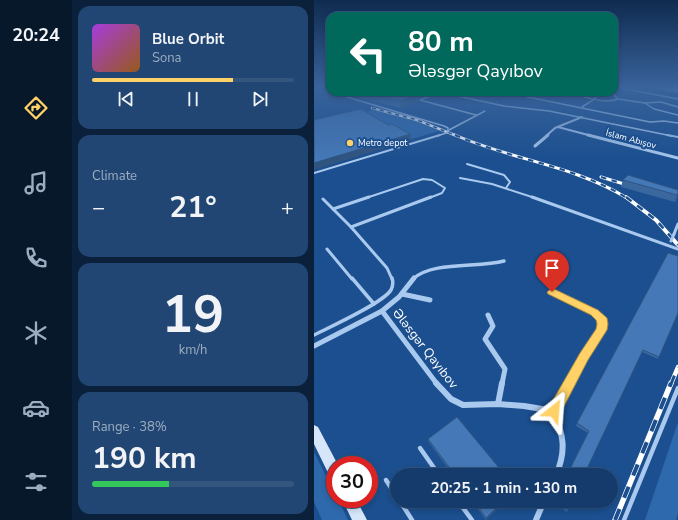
<!DOCTYPE html>
<meta charset="utf-8">
<style>
body{margin:0;font-family:"Nunito Sans",sans-serif;background:#214673;color:#f1f3f6;height:100vh;display:flex;flex-direction:column;font-size:15px;white-space:nowrap}
*{box-sizing:border-box;margin:0}
p{font-size:13px;color:#9dadc1}
.icon{flex:none;width:22px;height:22px;fill:none;stroke:currentColor;stroke-width:2;stroke-linecap:round;stroke-linejoin:round}
.map{position:relative;flex:1;overflow:hidden}
.sheet{display:flex;flex-direction:column;gap:6px;padding:6px;background:#0b203b;width:242px}
.sheet>*{flex:none}
.banner{position:absolute;left:12px;top:12px;width:292px;height:84px;border-radius:12px;box-shadow:0 2px 6px #0003,0 0 0 1px #33557e;background:#00695c;color:#fff;overflow:hidden}
.speed{position:absolute;left:12px;top:456px;display:flex;gap:8px;font-size:20px;font-weight:700;text-align:center}
.speed>*{display:grid;place-content:center;width:52px;height:52px;border-radius:50%;background:#143b6b;box-shadow:0 2px 6px #0003,0 0 0 1px #33557e;line-height:1}
.speed .limit{border:6px solid #d22;background:#fff;color:#111}
.pin{position:absolute;display:grid;place-items:center;width:34px;height:34px;color:#fff;margin:-41px -17px;border-radius:50% 50% 50% 0;rotate:-45deg;box-shadow:0 0 4px #0007}
.pin .icon{rotate:45deg}
.me{position:absolute;width:44px;margin:-22px;rotate:28deg;stroke-linejoin:round;filter:drop-shadow(0 0 3px #0008)}
.turn{display:flex;align-items:center;gap:14px;height:84px;padding:0 16px;font-size:18px}
.turn .icon{width:52px;height:52px;stroke-width:2.5}
.turn b{display:block;font-size:28px;line-height:34px}
.big{font-size:30px;font-weight:700;line-height:1.1}
.sheet .tile{flex:1;display:flex;flex-direction:column;justify-content:center;gap:6px;min-width:0;padding:0 14px;border-radius:12px;background:#214673}
.sheet .dial{align-items:center;gap:0}
.dial b{font-size:52px;line-height:1}
.song{display:flex;align-items:center;gap:12px}
.cover{width:48px;height:48px;border-radius:6px;background:linear-gradient(135deg,hsl(280 70% 55%),hsl(30 70% 35%))}
.played{height:4px;border-radius:2px;background:linear-gradient(90deg,#ffd166 70%,#33557e 70%)}
.keys{display:flex;justify-content:space-around;direction:ltr}
.heat{display:flex;justify-content:space-between;align-items:center;font-size:22px;direction:ltr}
.charge{height:6px;border-radius:3px;background:linear-gradient(90deg,#34c759 38%,#33557e 0)}
.trip{position:absolute;left:76px;top:468px;width:228px;height:40px;border-radius:20px;background:#143b6b;box-shadow:0 2px 6px #0003,0 0 0 1px #33557e;font-weight:700;line-height:40px;text-align:center}
main{display:flex;flex:1;min-height:0}
.tab-bar{display:flex;flex-direction:column;width:72px;justify-content:space-around;align-items:center;background:#08182b;color:#9dadc1}
.tab-bar .icon{width:28px;height:28px}
.tab-bar .selected{color:#ffd166}
.tab-bar b{font-size:18px;color:#f1f3f6}
.map>svg:first-child{display:block}
</style>
<main>
<nav class="tab-bar">
<b>20:24</b>
<svg class="icon selected" aria-label="directions" viewBox="0 0 24 24"><path d="M12 3l9 9-9 9-9-9zM9 14v-3h6M13 9l2 2-2 2"/></svg>
<svg class="icon" aria-label="music" viewBox="0 0 24 24"><path d="M9 18V5l10-2v13"/><circle cx="6" cy="18" r="3"/><circle cx="16" cy="16" r="3"/></svg>
<svg class="icon" aria-label="phone" viewBox="0 0 24 24"><path d="M5 4h4l2 5-3 2q2 4 5 5l2-3 5 2v4C11 20 4 13 5 4z"/></svg>
<svg class="icon" aria-label="climate" viewBox="0 0 24 24"><path d="M12 3v18M4 7l16 10M4 17L20 7"/></svg>
<svg class="icon" aria-label="car" viewBox="0 0 24 24"><path d="M5 17H2v-5l4-1 3-4h7l3 4 3 1v5h-3M9 17h6M6 11h13"/><circle cx="7" cy="17" r="2"/><circle cx="17" cy="17" r="2"/></svg>
<svg class="icon" aria-label="filters" viewBox="0 0 24 24"><path d="M4 7h16M4 17h16"/><circle cx="9" cy="7" r="2"/><circle cx="15" cy="17" r="2"/></svg>
</nav>
<section class="sheet">
<div class="tile">
<div class="song"><i class="cover"></i><div><b>Blue Orbit</b><p>Sona</p></div></div>
<div class="played"></div>
<div class="keys"><svg class="icon" aria-label="previous" viewBox="0 0 24 24"><path d="M18 5L8 12l10 7zM5 5v14"/></svg><svg class="icon" aria-label="pause" viewBox="0 0 24 24"><path d="M8 5v14M16 5v14"/></svg><svg class="icon" aria-label="next" viewBox="0 0 24 24"><path d="M6 5l10 7-10 7zM19 5v14"/></svg></div>
</div>
<div class="tile"><p>Climate</p>
<div class="heat"><a>−</a><b class="big">21°</b><a>+</a></div>
</div>
<div class="tile dial"><b>19</b><p>km/h</p></div>
<div class="tile"><p>Range · 38%</p><b class="big">190 km</b><div class="charge"></div></div>
</section>
<div class="map">
<svg width="364" height="520" viewBox="0 0 364 520">
<rect width="100%" height="100%" fill="#1b4f8f"/>
<g fill="#2e69ad">
<path d="M59 109 104 122 125 131 98 139 53 112Z"/>
<path d="M364 422V513L362 520H331Z"/>
<path d="M0 452 21 494V499H24L34 520H8L0 502Z"/>
</g>
<g fill="none" stroke-linecap="round" stroke-linejoin="round">
<g stroke="#a9c9ee" stroke-width="1.5">
<path d="M301 87 364 99"/>
<path d="M338 87 364 92"/>
<path d="M26 92 23 94 130 126 134 128V132"/>
<path d="M125 92 190 106 235 111 358 136"/>
<path d="M126 92 106 100 162 115"/>
<path d="M196 92 214 97 224 92"/>
<path d="M252 92C267 95 289 105 304 99"/>
<path d="M290 92 299 94 304 99 331 103 340 109 364 115"/>
<path d="M214 97 336 122 350 121 364 123"/>
<path d="M331 103 347 102 364 107"/>
<path d="M268 107 282 98"/>
<path d="M135 130 171 111"/>
<path d="M123 136 132 133"/>
</g>
<g stroke="#a9c9ee" stroke-width="2">
<path d="M353 135 364 137"/>
<path d="M153 164 190 175 196 182 192 188"/>
<path d="M0 173 126 135"/>
<path d="M146 178 178 184 221 198"/>
<path d="M52 198 109 179 118 180 131 188 128 193 115 198"/>
</g>
<g stroke="#a9c9ee" stroke-width="3">
<path d="M218 197 364 249"/>
<path d="M9 199 37 227 73 268 78 279"/>
<path d="M19 209 55 197"/>
<path d="M37 227 117 197"/>
<path d="M360 234 364 224"/>
<path d="M13 249 38 279"/>
</g>
<g stroke="#a9c9ee" stroke-width="3.5">
<path d="M38 278 60 304"/>
<path d="M0 335C16 327 69 303 77 290 79 286 79 281 78 278"/>
</g>
<g stroke="#a9c9ee" stroke-width="4.5">
<path d="M106 448 125 475"/>
<path d="M72 480 83 497"/>
<path d="M86 501 98 520"/>
<path d="M144 501 158 520"/>
<path d="M310 520 364 388"/>
</g>
<g stroke="#a9c9ee" stroke-width="2">
<path d="M349 87 364 90"/>
<path d="M244 127 278 136"/>
<path d="M232 136 241 128 268 117"/>
</g>
<g stroke="#a9c9ee" stroke-width="3">
<path d="M274 135 364 158"/>
<path d="M221 146 234 135"/>
</g>
<path stroke="#a9c9ee" stroke-width="3.5" d="M99 279C118 261 164 268 190 261"/>
<g stroke="#a9c9ee" stroke-width="5">
<path d="M238 292 281 312 287 318 289 324 287 330 270 356 255 384"/>
<path d="M88 294 116 300"/>
<path d="M68 311 85 297 100 278"/>
<path d="M174 315 179 326 171 339 191 369 188 384"/>
<path d="M0 346 68 311 123 384"/>
</g>
<g stroke="#a9c9ee" stroke-width="6">
<path d="M122 383 137 399 149 405 184 404 210 406 240 411C249 435 253 450 242 475"/>
<path d="M184 404 188 383"/>
<path d="M240 411 255 383"/>
<path d="M222 520 230 501"/>
</g>
<g fill="#d6e6fa" fill-rule="evenodd">
<path d="M0 425 4 427 24 465H21V479L16 477 0 444Z"/>
<path d="M28 499H42L53 520H38Z"/>
</g>
<defs>
<g id="rail-far4">
<path d="M355 87 364 89"/>
<path d="M58 108 103 120 143 136"/>
</g>
<g id="rail-far3">
<path d="M141 135C198 160 259 165 313 198"/>
<path d="M287 177 310 184"/>
</g>
<path id="rail-far2" d="M312 197 342 220 364 245"/>
<path id="rail-far1" d="M357 384 364 367"/>
<path id="rail" d="M301 520 357 383"/>
</defs>
<use href="#rail-far4" stroke="#fff" stroke-width="2.5"/>
<use href="#rail-far3" stroke="#fff" stroke-width="3"/>
<use href="#rail-far2" stroke="#fff" stroke-width="4"/>
<use href="#rail-far1" stroke="#fff" stroke-width="4.5"/>
<use href="#rail" stroke="#fff" stroke-width="5.5"/>
<use href="#rail-far4" stroke="#1b4f8f" stroke-width="1.5" stroke-dasharray="4" stroke-linecap="butt"/>
<use href="#rail-far3" stroke="#1b4f8f" stroke-width="2" stroke-dasharray="5.5" stroke-linecap="butt"/>
<use href="#rail-far2" stroke="#1b4f8f" stroke-width="2.5" stroke-dasharray="7" stroke-linecap="butt"/>
<use href="#rail-far1" stroke="#1b4f8f" stroke-width="3" stroke-dasharray="9" stroke-linecap="butt"/>
<use href="#rail" stroke="#1b4f8f" stroke-width="4" stroke-dasharray="12" stroke-linecap="butt"/>
<path stroke="#a9c9ee" stroke-width="1.5" d="M132 133 134 132"/>
<path stroke="#a9c9ee" stroke-width="3" d="M357 241 360 234"/>
</g>
<g fill="#3a679d">
<path d="M31 92H90L104 102 87 108 31 94Z"/>
<path d="M309 180 364 190V197L361 202 307 187Z"/>
<path d="M354 253 364 313 344 359 328 352 274 433 262 426 263 423Z"/>
<path d="M114 439 191 475H139L114 441Z"/>
<path d="M158 501H192L172 520Z"/>
<path d="M240 501H258L253 512 239 502Z"/>
</g>
<g fill="#305480">
<path d="M103 95 104 102 87 108 86 101Z"/>
<path d="M96 134 97 140 0 170V163Z"/>
<path d="M364 194V197L361 202 363 195Z"/>
<path d="M190 501H192L172 520V518Z"/>
</g>
<g fill="#4478b7" stroke="#305480">
<path d="M49 92H90L103 95 86 101Z"/>
<path d="M47 109 74 125 78 124 96 134 0 163V120Z"/>
<path d="M314 175 364 190V194L363 195 309 180Z"/>
<path d="M354 253 364 256V313L345 357 329 350 270 475H253L275 431 263 423Z"/>
<path d="M143 417 191 475H141L114 439Z"/>
<path d="M160 501H190L172 518Z"/>
<path d="M241 501H258L254 509Z"/>
</g>
<linearGradient id="sky" x2="0" y2="1"><stop stop-color="#0f2b4f"/><stop offset="0.54" stop-color="#39639b"/><stop offset="1" stop-color="#39639b" stop-opacity="0"/></linearGradient>
<rect width="364" height="160" fill="url(#sky)"/>
<path fill="#ffd166" stroke="#a68842" d="M238 288 284 310 293 318 294 324 293 330 274 360 245 416 240 417 235 416 233 411 235 407 266 353 282 329 283 324 282 320 277 315 234 294 233 292Z"/>
<circle fill="#ffd166" stroke="#1b4f8f" stroke-width="1.5" cx="36" cy="143" r="4"/>
<g text-anchor="middle" stroke-width="4" stroke-linejoin="round" paint-order="stroke">
<g font-size="9" fill="#fff" stroke="#1b4f8f">
<text transform="translate(317 139) rotate(15)" y="3">İslam Abışov</text>
</g>
<g font-size="9" fill="#fff" stroke="#1b4f8f" text-anchor="start">
<text x="44" y="146">Metro depot</text>
</g>
<g font-size="13" fill="#fff" stroke="#1b4f8f">
<text transform="translate(112 348) rotate(52)" y="5">Ələsgər Qayıbov</text>
</g>
</g>
</svg>
<div class="speed"><div class="limit">30</div></div>
<div class="pin" style="left:238px;top:292px;background:#d93025"><svg class="icon" aria-label="arrive" viewBox="0 0 24 24"><path d="M6 21V4h12l-3 4 3 4H6"/></svg></div>
<svg class="me" style="left:240px;top:411px" viewBox="-20 -20 40 40"><path d="M0-17L14 15 0 8-14 15z" fill="#ffd166" stroke="#fff" stroke-width="4"/></svg>
<div class="trip">20:25 · 1 min · 130 m</div>
<div class="banner">
<div class="turn"><svg class="icon" aria-label="left" viewBox="0 0 24 24"><path d="M17 20v-9H6M10 6l-5 5 5 5"/></svg><div><b>80 m</b>Ələsgər Qayıbov</div></div>
</div>
</div>
</main>
